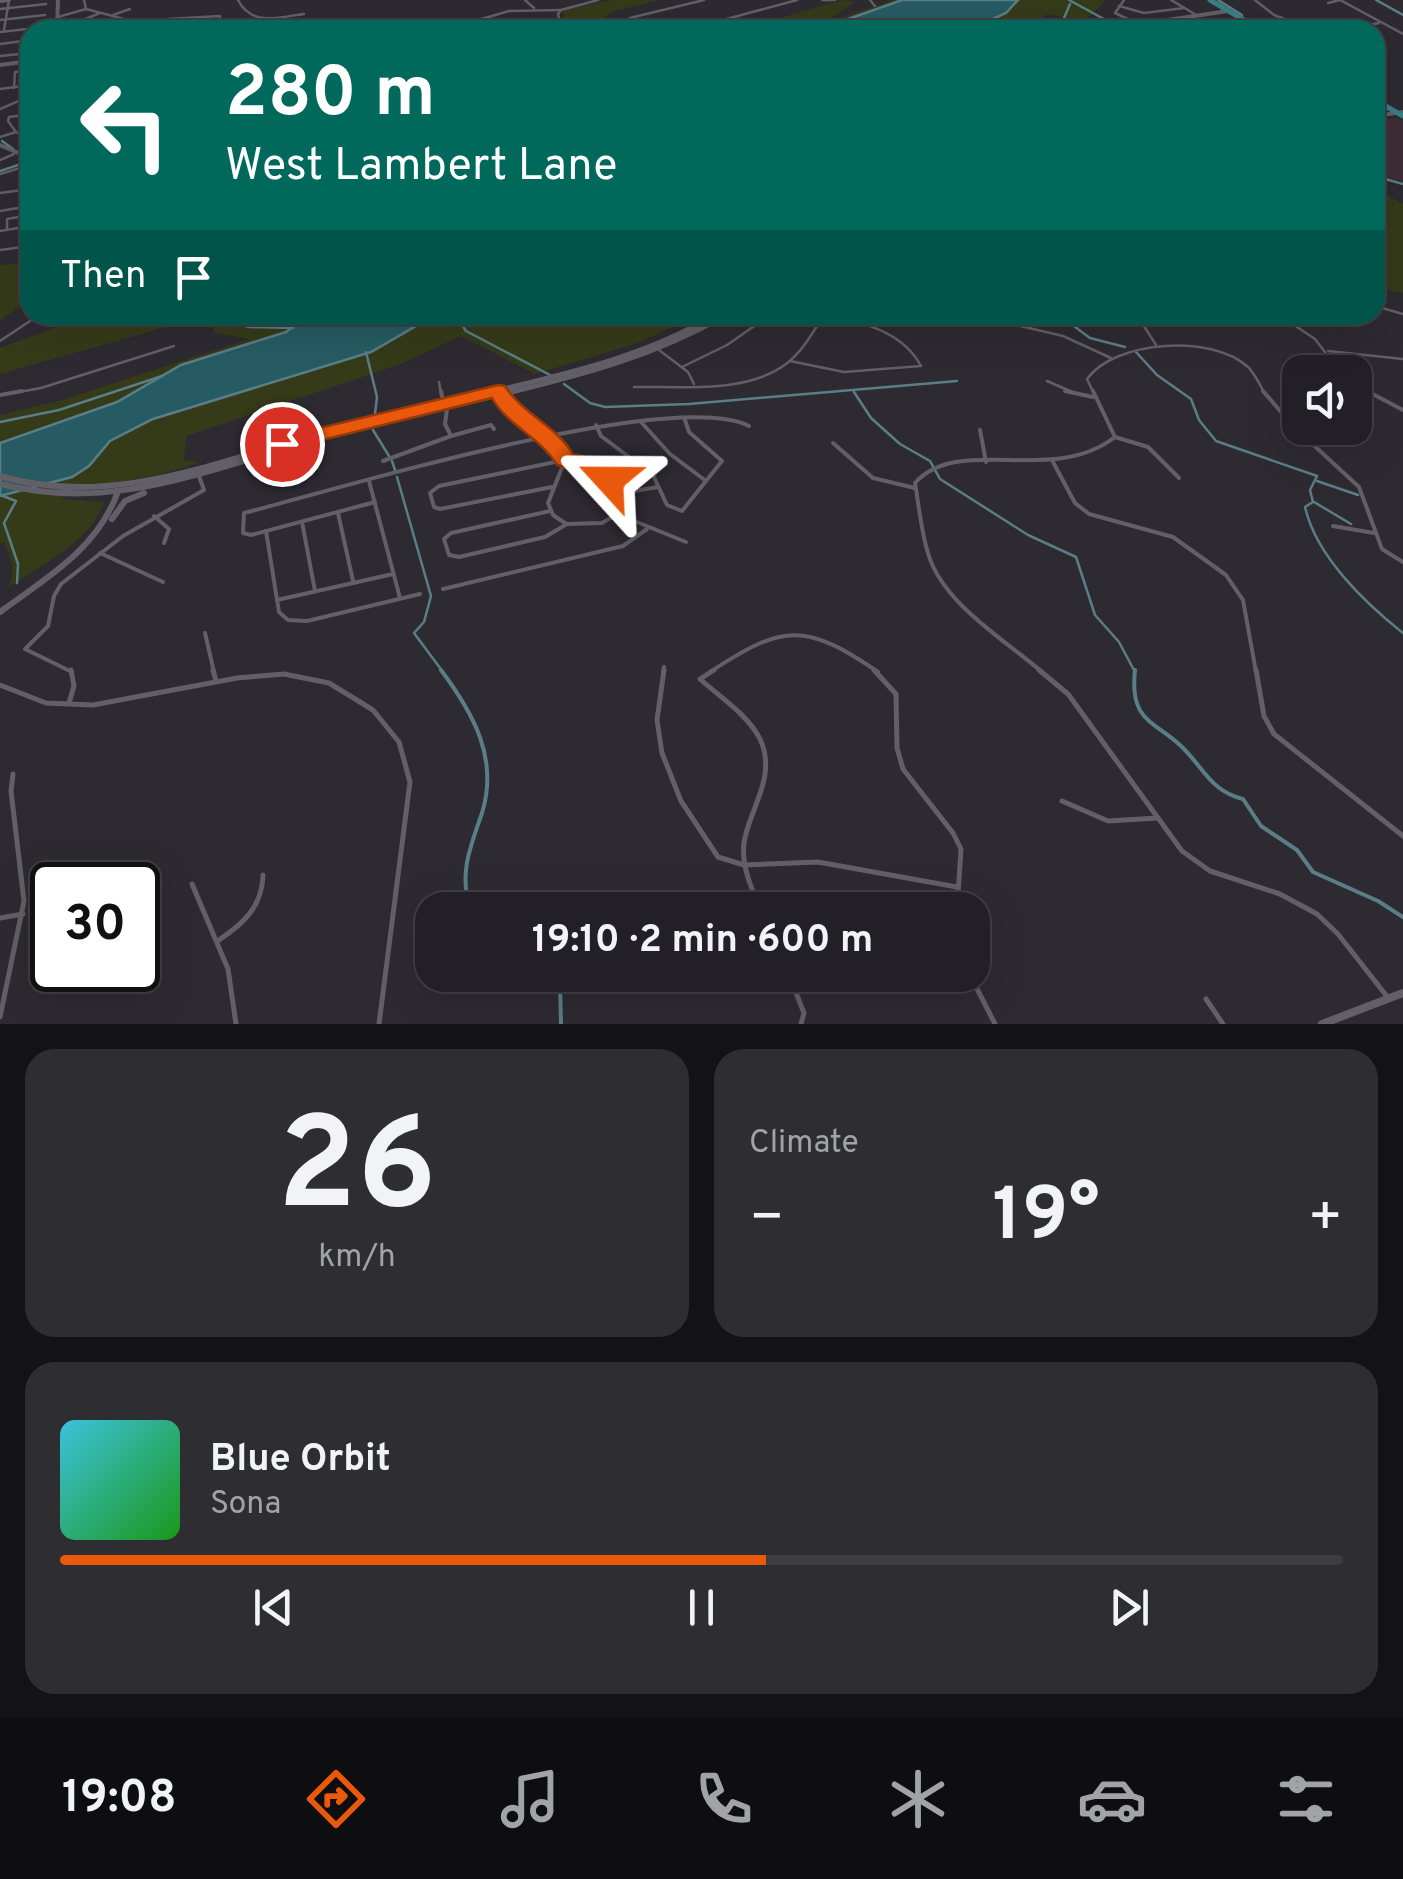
<!DOCTYPE html>
<meta charset="utf-8">
<style>
body{margin:0;font-family:Overpass,sans-serif;background:#2e2d32;color:#f1f3f6;height:100vh;display:flex;flex-direction:column;font-size:38px;white-space:nowrap}
*{box-sizing:border-box;margin:0}
p{font-size:32px;color:#a2a3a7}
.icon{flex:none;width:55px;height:55px;fill:none;stroke:currentColor;stroke-width:2;stroke-linecap:round;stroke-linejoin:round}
.map{position:relative;height:1024px;overflow:hidden}
.panel{display:flex;flex-direction:column;gap:25px;padding:25px;background:#131215;flex:1}
.panel>*{flex:none}
.hud{position:absolute;left:20px;top:20px;width:1365px;height:305px;border-radius:30px;box-shadow:0 10px 40px #0002,0 0 0 2px #3f3e43;background:#00695c;color:#fff;overflow:hidden}
.fabs{position:absolute;left:1282px;top:355px;display:grid;gap:20px}
.fabs a{display:grid;place-items:center;width:90px;height:90px;border-radius:20px;background:#222026;box-shadow:0 10px 40px #0002,0 0 0 2px #3f3e43;font-size:50px}
.speed{position:absolute;left:30px;top:862px;display:flex;gap:20px;font-size:50px;font-weight:700;text-align:center}
.speed>*{display:grid;place-content:center;width:130px;height:130px;border-radius:50%;background:#222026;box-shadow:0 10px 40px #0002,0 0 0 2px #3f3e43;line-height:1}
.speed .limit{border:5px solid #111;border-radius:15px;background:#fff;color:#111}
.pin{position:absolute;display:grid;place-items:center;width:85px;height:85px;color:#fff;margin:-42px;border:5px solid #fff;border-radius:50%;box-shadow:0 2px 10px #0007}
.me{position:absolute;width:110px;margin:-55px;rotate:294deg;stroke-linejoin:round;filter:drop-shadow(0 0 8px #0008)}
.turn{display:flex;align-items:center;gap:35px;height:210px;padding:0 40px;font-size:45px}
.turn .icon{width:130px;height:130px;stroke-width:2.5}
.turn b{display:block;font-size:70px;line-height:85px}
.then{display:flex;align-items:center;height:95px;padding:0 40px;background:#0003;gap:20px;font-size:38px}
.big{font-size:75px;font-weight:700;line-height:1.1}
.panel .tile{flex:1;display:flex;flex-direction:column;justify-content:center;gap:15px;min-width:0;padding:0 35px;border-radius:30px;background:#2e2d32}
.panel .dial{align-items:center;gap:0}
.dial b{font-size:130px;line-height:1}
.song{display:flex;align-items:center;gap:30px}
.cover{width:120px;height:120px;border-radius:15px;background:linear-gradient(135deg,hsl(190 70% 55%),hsl(120 70% 35%))}
.played{height:10px;border-radius:5px;background:linear-gradient(90deg,#ea580c 55%,#3f3e43 55%)}
.keys{display:flex;justify-content:space-around;direction:ltr}
.heat{display:flex;justify-content:space-between;align-items:center;font-size:55px;direction:ltr}
.panel .tiles{flex:1;display:grid;gap:25px;grid-template-columns:1fr 1fr}
.tile:last-child{grid-column:span 2}
.trip{position:absolute;left:415px;top:892px;width:575px;height:100px;border-radius:30px;background:#222026;box-shadow:0 10px 40px #0002,0 0 0 2px #3f3e43;font-weight:700;line-height:100px;text-align:center}
.tabs{display:flex;height:160px;justify-content:space-around;align-items:center;background:#0e0d0f;color:#a2a3a7}
.tabs .icon{width:70px;height:70px}
.tabs .active{color:#ea580c}
.tabs b{font-size:45px;color:#f1f3f6}
.map>svg:first-child{display:block}
</style>
<div class="map">
<svg width="1403" height="1024" viewBox="0 0 1403 1024">
<rect width="100%" height="100%" fill="#2e2a32"/>
<path fill="#3e2e39" d="M1398 118 1403 121V182L1375 172V120Z"/>
<g fill="#353b19">
<path d="M613 0H660L614 11 599 22 603 30H565L563 12 567 9Z"/>
<path d="M844 0 854 2C821 32 777 30 735 30Z"/>
<path d="M894 0H1106L1084 22 1048 14 1020 30H801Z"/>
<path d="M1375 188 1403 204V293L1375 288Z"/>
<path d="M30 262V300L0 320V265Z"/>
<path d="M89 315H697L641 342 535 374 461 336 401 364 186 436 184 461 200 462C155 479 106 481 59 499L104 502C90 543 42 564 8 588 16 571 12 559 4 543L0 544V415L62 400 250 339 214 333 213 324 188 321 0 374V348Z"/>
</g>
<g fill="#275b63" stroke="#5a7e85" stroke-width="2.5">
<path d="M902 0H1018L1006 13 969 30H817Z"/>
<path d="M334 315H435L371 352 153 419 110 441 89 466 72 477 0 496V443L117 402 181 365 286 332 298 323Z"/>
</g>
<g fill="none" stroke-linecap="round" stroke-linejoin="round">
<g stroke="#5a7e85" stroke-width="2.5">
<path d="M1069 0 1124 30"/>
<path d="M1218 0 1242 15"/>
<path d="M1376 0 1403 15"/>
<path d="M1059 30 1070 4"/>
<path d="M2 141 13 149"/>
<path d="M0 171 30 161"/>
<path d="M1375 176 1403 184"/>
<path d="M456 315 466 331 550 375"/>
<path d="M1059 315 1090 338 1125 347"/>
<path d="M215 320 250 327 293 328"/>
<path d="M366 352 377 397 375 414"/>
<path d="M1136 352 1157 375 1191 399 1199 420 1216 441 1317 476 1310 490 1313 502 1305 507C1316 556 1365 603 1403 633"/>
<path d="M564 384 590 403 605 407 689 404 957 381"/>
<path d="M854 392 871 418 900 444 930 461 940 479 1028 535 1076 557 1095 615 1119 642 1135 672"/>
<path d="M0 422 59 410 162 376"/>
<path d="M373 430 389 456"/>
<path d="M392 461 395 470"/>
<path d="M397 477 431 596 424 622 414 633 443 672"/>
<path d="M1317 481 1358 495"/>
<path d="M0 495 16 501 4 523 18 564 17 583"/>
<path d="M1314 502 1351 524"/>
</g>
<g stroke="#5a7e85" stroke-width="4">
<path d="M441 670C473 713 499 758 482 813 470 848 459 872 470 910"/>
<path d="M1135 670C1129 724 1156 720 1185 750 1205 771 1213 792 1243 799L1261 826 1297 850 1313 872 1378 901 1403 917"/>
<path d="M554 975 560 984 561 1024"/>
</g>
<g stroke="#635f68" stroke-width="2.5">
<path d="M84 0 86 9 128 20 130 30"/>
<path d="M238 0C252 27 278 17 304 14L298 15"/>
<path d="M525 0 534 8"/>
<path d="M822 0H835"/>
<path d="M870 0 875 6"/>
<path d="M1124 0 1115 13 1151 30"/>
<path d="M1171 0 1198 16"/>
<path d="M1255 0 1274 15 1313 30"/>
<path d="M1328 3 1340 0 1403 34"/>
<path d="M1119 6 1144 13 1184 8"/>
<path d="M0 9 46 4"/>
<path d="M113 15 130 9"/>
<path d="M58 17 86 9"/>
<path d="M0 20 45 15"/>
<path d="M83 20 100 13"/>
<path d="M423 26 461 25 509 11 561 10"/>
<path d="M1083 27 1093 30"/>
<path d="M4 30 9 0"/>
<path d="M116 30 130 28"/>
<path d="M158 30 155 25 167 19 220 16 221 27 205 30"/>
<path d="M415 30 423 26 424 19"/>
<path d="M562 30 558 14 561 10 598 0"/>
<path d="M632 30 626 22 630 18 704 0"/>
<path d="M686 30 797 0"/>
<path d="M1177 30 1214 24 1223 30"/>
<path d="M1344 30 1379 23"/>
<path d="M0 32 45 27"/>
<path d="M0 44 30 40"/>
<path d="M0 56 30 53"/>
<path d="M14 88 15 72 30 70"/>
<path d="M0 89 30 85"/>
<path d="M0 109 30 96"/>
<path d="M30 114 9 117 8 121 16 132 30 140"/>
<path d="M0 137 16 132"/>
<path d="M0 160 14 154"/>
<path d="M0 174 30 165"/>
<path d="M0 193 30 189"/>
<path d="M0 211 30 206"/>
<path d="M7 230V219L30 215"/>
<path d="M0 231 30 226"/>
<path d="M0 250 30 246"/>
<path d="M1375 306 1403 314"/>
<path d="M1137 315 1156 345"/>
<path d="M1279 315 1315 339 1340 372"/>
<path d="M995 320 1063 336 1111 358"/>
<path d="M0 341 39 315"/>
<path d="M659 350 688 372 694 384"/>
<path d="M1328 351 1403 359"/>
<path d="M790 361 844 372 921 366C902 331 865 324 830 315"/>
<path d="M682 367 727 345 770 315"/>
<path d="M1047 381 1077 394"/>
<path d="M439 382 441 394"/>
<path d="M1355 385 1372 394"/>
<path d="M634 387C681 386 746 394 786 364 802 352 813 332 824 315"/>
<path d="M8 394 41 388 174 346"/>
<path d="M1094 394 1087 379C1115 340 1213 334 1248 367 1255 374 1260 385 1265 394"/>
</g>
<g stroke="#635f68" stroke-width="4">
<path d="M441 391 443 401"/>
<path d="M1065 391 1093 397"/>
<path d="M1263 391 1294 427 1359 487 1382 549 1403 562"/>
<path d="M1367 391 1403 410"/>
<path d="M0 395 22 391"/>
<path d="M500 395C514 415 536 426 553 443 558 449 562 458 568 460 592 471 613 472 624 500L617 514 686 542"/>
<path d="M447 409 445 424 451 436 491 425 494 429"/>
<path d="M641 422 670 454 706 481"/>
<path d="M596 425 601 436 653 475 667 505 682 511 722 461 689 432 685 420"/>
<path d="M980 430 986 462"/>
<path d="M1115 437 1148 447 1179 478"/>
<path d="M833 443 873 478 915 488"/>
<path d="M565 460 548 503 553 515 565 523"/>
<path d="M383 461 451 436"/>
<path d="M1053 462 1075 503 1089 514 1173 537 1226 575 1243 600 1256 672"/>
<path d="M369 481 400 598"/>
<path d="M552 487 440 509 434 507 430 493 439 486 565 460"/>
<path d="M623 493 658 487"/>
<path d="M375 502 251 535 243 533 244 513C339 489 672 387 749 426"/>
<path d="M550 511 451 533 444 539 449 555 459 557 545 537 567 524 602 523 617 514"/>
<path d="M338 513 353 581"/>
<path d="M154 516 169 529 164 543"/>
<path d="M302 522 315 591"/>
<path d="M1333 526 1374 533"/>
<path d="M266 531 279 612 288 620 307 621 420 594"/>
<path d="M100 553 163 582"/>
<path d="M443 589 623 546 647 529"/>
<path d="M277 600 393 574"/>
<path d="M205 633 214 672"/>
<path d="M72 672 25 649 48 626 54 596 61 584 123 536 204 490 199 476"/>
<path d="M663 672 664 667"/>
<path d="M710 672C783 624 805 622 878 672"/>
<path d="M1042 672C1005 640 942 603 928 553 921 531 919 506 915 483 959 434 1052 486 1115 437L1093 391"/>
</g>
<g stroke="#635f68" stroke-width="5">
<path d="M213 670 216 681"/>
<path d="M664 670 657 720 662 753 681 801 718 857 744 865 818 862 957 887"/>
<path d="M714 670 700 679C720 697 748 715 760 739 778 777 748 811 744 843 741 866 752 890 761 910"/>
<path d="M874 670 896 694 897 748 903 769 953 833 961 849 957 910"/>
<path d="M1039 670 1068 694 1182 851 1210 871 1280 894 1317 914 1338 934 1389 999"/>
<path d="M1256 670 1264 716 1274 734 1403 836"/>
<path d="M0 685 46 703 93 705 237 678 284 674 329 683 373 710 399 742 410 782 379 1024"/>
<path d="M69 703 74 686 71 670"/>
<path d="M1062 801 1108 821 1158 818"/>
<path d="M192 884 228 969 236 1024"/>
<path d="M0 918 23 914"/>
<path d="M219 940C244 923 262 907 263 875"/>
<path d="M789 975 804 1013 801 1024"/>
<path d="M970 975 995 1024"/>
<path d="M1206 999 1223 1024"/>
<path d="M0 1017 24 901 11 791 13 774"/>
</g>
<g stroke="#635f68" stroke-width="4">
<path d="M0 1 9 0"/>
<path d="M57 30 58 0"/>
<path d="M1136 30 1154 22 1228 11"/>
<path d="M0 65 30 61"/>
<path d="M1375 116 1403 112"/>
<path d="M0 145 30 158"/>
</g>
<g stroke="#635f68" stroke-width="5">
<path d="M483 394C564 374 642 358 715 315"/>
<path d="M504 394C585 374 652 357 726 315"/>
</g>
<g stroke="#635f68" stroke-width="6">
<path d="M0 476C108 508 211 464 314 435 373 418 434 406 494 391"/>
<path d="M0 484C110 512 201 472 306 442 374 422 445 408 514 391"/>
<path d="M112 519 125 501 144 493"/>
<path d="M0 612C46 578 96 550 117 494"/>
</g>
<path stroke="#635f68" stroke-width="8" d="M1322 1024 1403 993"/>
<g stroke="#3c7e85" stroke-width="5">
<path d="M1210 0 1261 30"/>
<path d="M1375 100 1403 116"/>
</g>
</g>
<path fill="#ea580c" stroke="#983908" stroke-width="2.5" d="M498 385 505 386C523 414 556 426 573 454 591 457 608 465 620 480L617 484C600 488 577 469 557 465 540 437 508 426 492 398L282 450 271 444 274 439Z"/>
</svg>
<div class="fabs">
<a><svg class="icon" aria-label="sound" viewBox="0 0 24 24"><path d="M4 9h4l5-4v14l-5-4H4zM17 9q2 3 0 6"/></svg></a>
</div>
<div class="speed"><div class="limit">30</div></div>
<div class="pin" style="left:282px;top:444px;background:#d93025"><svg class="icon" aria-label="arrive" viewBox="0 0 24 24"><path d="M6 21V4h12l-3 4 3 4H6"/></svg></div>
<svg class="me" style="left:609px;top:480px" viewBox="-20 -20 40 40"><path d="M0-17L14 15 0 8-14 15z" fill="#ea580c" stroke="#fff" stroke-width="4"/></svg>
<div class="trip">19:10 · 2 min · 600 m</div>
<div class="hud">
<div class="turn"><svg class="icon" aria-label="left" viewBox="0 0 24 24"><path d="M17 20v-9H6M10 6l-5 5 5 5"/></svg><div><b>280 m</b>West Lambert Lane</div></div>
<div class="then">Then<svg class="icon" aria-label="arrive" viewBox="0 0 24 24"><path d="M6 21V4h12l-3 4 3 4H6"/></svg></div>
</div>
</div>
<section class="panel">
<div class="tiles">
<div class="tile dial"><b>26</b><p>km/h</p></div>
<div class="tile"><p>Climate</p>
<div class="heat"><a>−</a><b class="big">19°</b><a>+</a></div>
</div>
<div class="tile">
<div class="song"><i class="cover"></i><div><b>Blue Orbit</b><p>Sona</p></div></div>
<div class="played"></div>
<div class="keys"><svg class="icon" aria-label="previous" viewBox="0 0 24 24"><path d="M18 5L8 12l10 7zM5 5v14"/></svg><svg class="icon" aria-label="pause" viewBox="0 0 24 24"><path d="M8 5v14M16 5v14"/></svg><svg class="icon" aria-label="next" viewBox="0 0 24 24"><path d="M6 5l10 7-10 7zM19 5v14"/></svg></div>
</div>
</div>
</section>
<nav class="tabs">
<b>19:08</b>
<svg class="icon active" aria-label="directions" viewBox="0 0 24 24"><path d="M12 3l9 9-9 9-9-9zM9 14v-3h6M13 9l2 2-2 2"/></svg>
<svg class="icon" aria-label="music" viewBox="0 0 24 24"><path d="M9 18V5l10-2v13"/><circle cx="6" cy="18" r="3"/><circle cx="16" cy="16" r="3"/></svg>
<svg class="icon" aria-label="phone" viewBox="0 0 24 24"><path d="M5 4h4l2 5-3 2q2 4 5 5l2-3 5 2v4C11 20 4 13 5 4z"/></svg>
<svg class="icon" aria-label="climate" viewBox="0 0 24 24"><path d="M12 3v18M4 7l16 10M4 17L20 7"/></svg>
<svg class="icon" aria-label="car" viewBox="0 0 24 24"><path d="M5 17H2v-5l4-1 3-4h7l3 4 3 1v5h-3M9 17h6M6 11h13"/><circle cx="7" cy="17" r="2"/><circle cx="17" cy="17" r="2"/></svg>
<svg class="icon" aria-label="filters" viewBox="0 0 24 24"><path d="M4 7h16M4 17h16"/><circle cx="9" cy="7" r="2"/><circle cx="15" cy="17" r="2"/></svg>
</nav>
